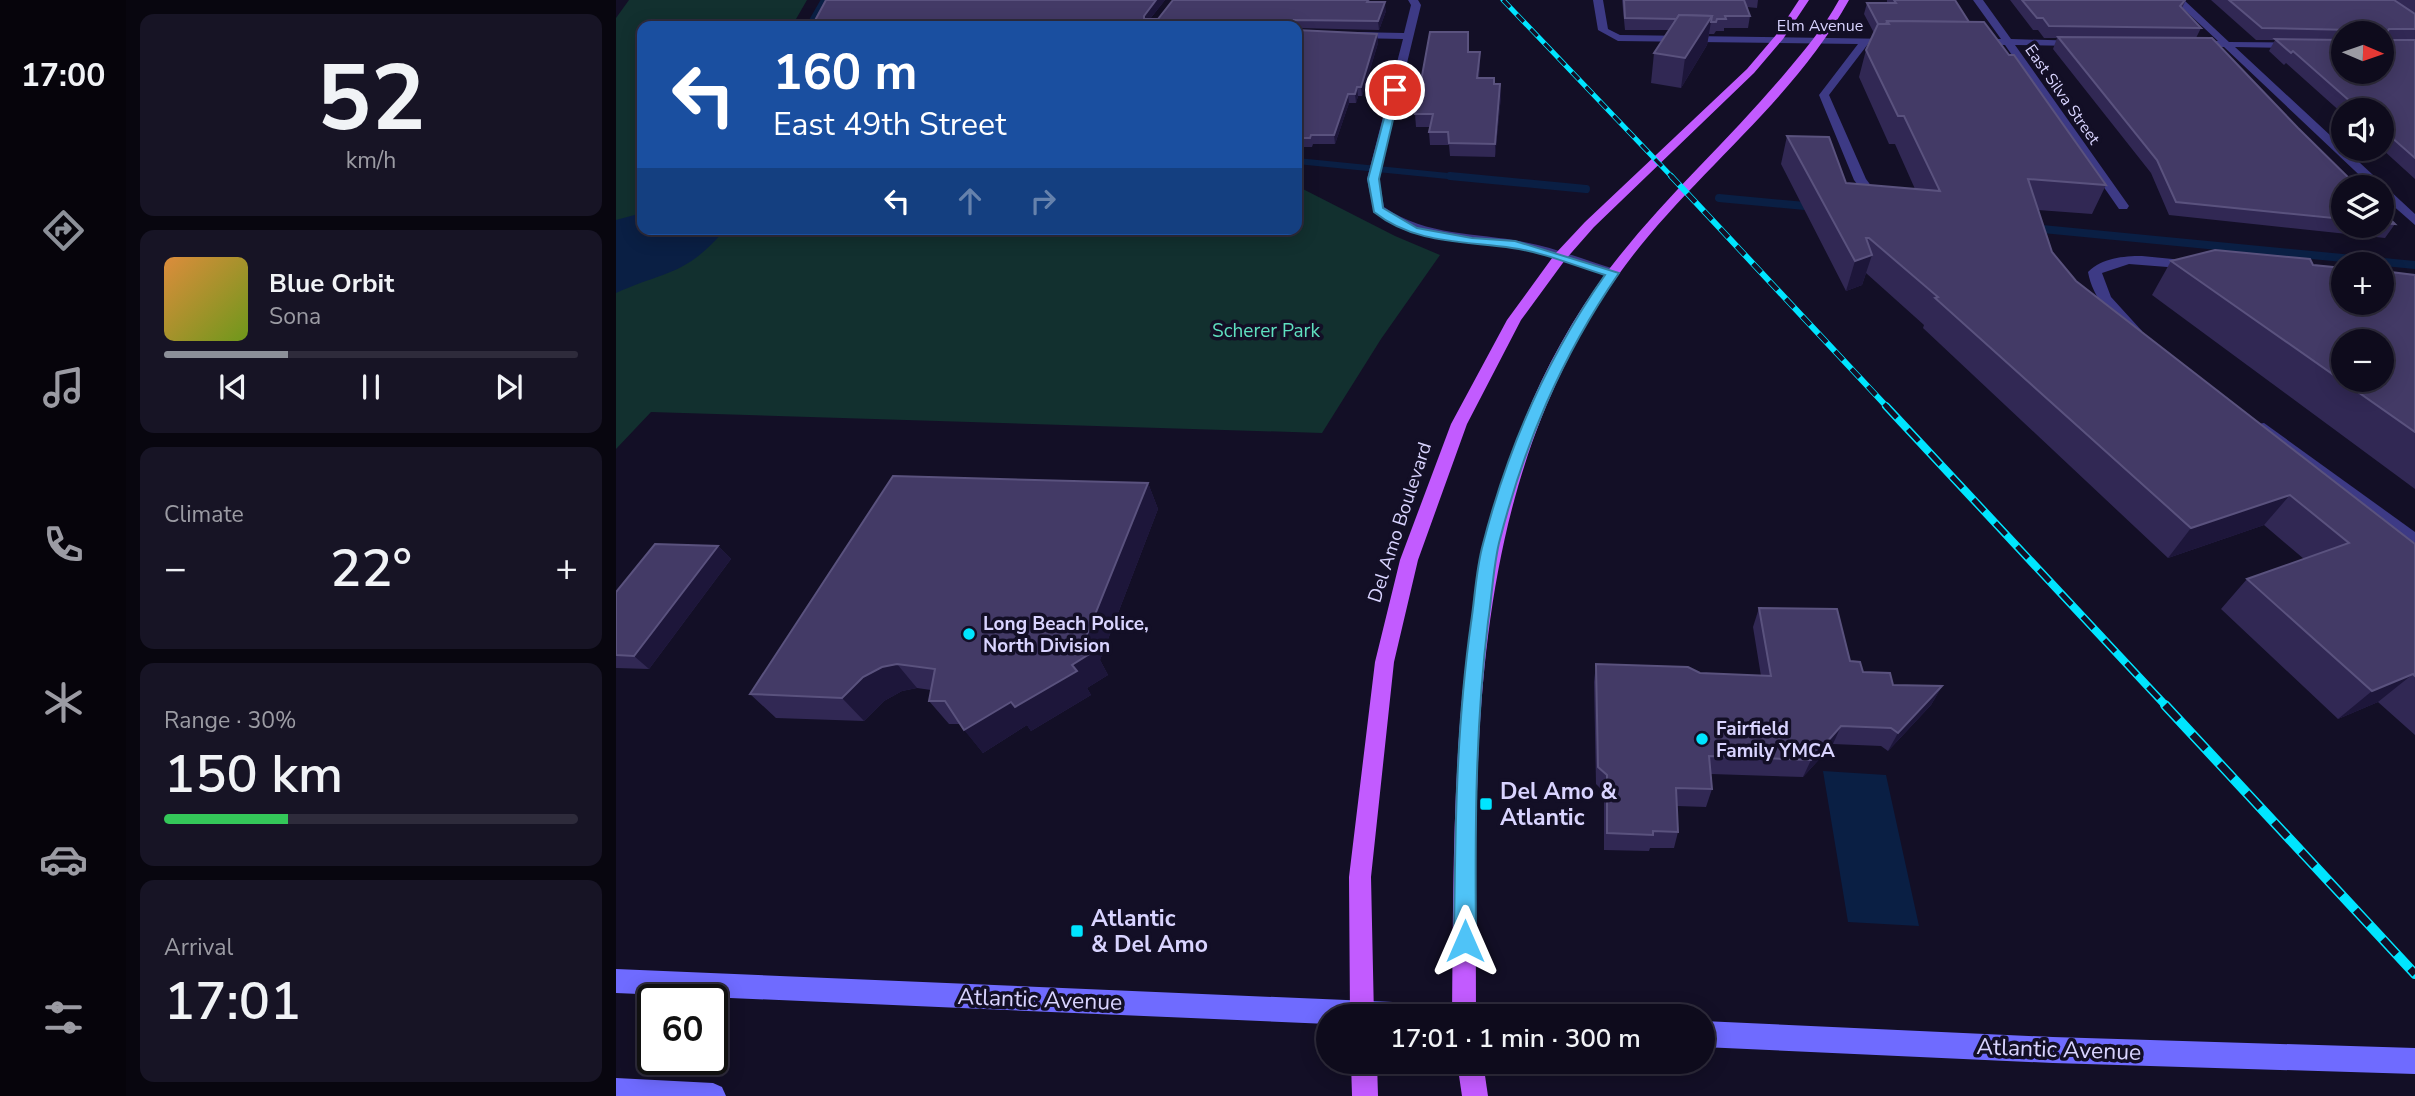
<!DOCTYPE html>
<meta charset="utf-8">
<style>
body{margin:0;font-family:"Nunito Sans",sans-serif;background:#171425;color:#f1f3f6;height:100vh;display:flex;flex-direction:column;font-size:26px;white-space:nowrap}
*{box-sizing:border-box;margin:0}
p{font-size:23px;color:#9b9ba3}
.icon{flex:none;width:38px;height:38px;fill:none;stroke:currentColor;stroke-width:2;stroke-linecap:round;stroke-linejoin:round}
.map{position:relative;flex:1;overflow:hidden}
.panel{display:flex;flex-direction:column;gap:14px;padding:14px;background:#08060f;width:490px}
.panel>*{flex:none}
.hud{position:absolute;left:21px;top:21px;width:665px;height:214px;border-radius:14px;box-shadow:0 4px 18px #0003,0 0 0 2px #2e2b3b;background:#1a4fa0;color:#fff;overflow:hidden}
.needle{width:46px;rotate:92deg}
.controls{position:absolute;left:1715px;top:21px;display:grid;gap:14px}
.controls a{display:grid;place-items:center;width:63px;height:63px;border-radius:50%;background:#0e0b1c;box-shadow:0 4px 18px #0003,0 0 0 2px #2e2b3b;font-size:35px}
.speed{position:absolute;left:21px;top:984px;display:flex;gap:14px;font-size:35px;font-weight:700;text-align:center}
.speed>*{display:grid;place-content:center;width:91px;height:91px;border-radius:50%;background:#0e0b1c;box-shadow:0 4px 18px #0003,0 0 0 2px #2e2b3b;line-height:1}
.speed .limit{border:4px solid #111;border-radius:10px;background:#fff;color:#111}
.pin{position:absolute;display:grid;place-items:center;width:60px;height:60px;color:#fff;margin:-30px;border:4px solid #fff;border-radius:50%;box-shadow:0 2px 7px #0007}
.me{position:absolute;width:77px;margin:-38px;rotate:0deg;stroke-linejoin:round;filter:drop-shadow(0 0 5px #0008)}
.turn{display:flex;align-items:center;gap:24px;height:147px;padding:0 21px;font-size:32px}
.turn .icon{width:91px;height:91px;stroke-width:2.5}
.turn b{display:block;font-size:49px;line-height:60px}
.lanes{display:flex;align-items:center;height:66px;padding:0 21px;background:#0003;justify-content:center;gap:35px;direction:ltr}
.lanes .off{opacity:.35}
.big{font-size:52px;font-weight:600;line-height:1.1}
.panel .widget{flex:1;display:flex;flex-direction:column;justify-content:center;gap:10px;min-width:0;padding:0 24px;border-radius:14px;background:#171425}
.panel .dial{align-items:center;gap:0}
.dial b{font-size:91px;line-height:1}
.song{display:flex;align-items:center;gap:21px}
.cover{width:84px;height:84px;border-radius:10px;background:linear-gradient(135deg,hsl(30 70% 55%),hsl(80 70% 35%))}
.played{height:7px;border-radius:4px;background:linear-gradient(90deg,#8c9099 30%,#2e2b3b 30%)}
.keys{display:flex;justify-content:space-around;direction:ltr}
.heat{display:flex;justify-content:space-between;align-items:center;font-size:38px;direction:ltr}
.charge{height:10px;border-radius:5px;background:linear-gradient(90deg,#34c759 30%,#2e2b3b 0)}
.trip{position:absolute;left:700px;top:1004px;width:399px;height:70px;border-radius:35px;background:#0e0b1c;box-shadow:0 4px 18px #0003,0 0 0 2px #2e2b3b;font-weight:600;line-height:70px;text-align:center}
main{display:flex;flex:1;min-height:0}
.tabs{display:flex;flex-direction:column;width:126px;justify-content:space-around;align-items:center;background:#06040b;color:#9b9ba3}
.tabs .icon{width:49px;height:49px}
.tabs .current{color:#8c9099}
.tabs b{font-size:32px;color:#f1f3f6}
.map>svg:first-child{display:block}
</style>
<main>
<nav class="tabs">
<b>17:00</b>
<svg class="icon current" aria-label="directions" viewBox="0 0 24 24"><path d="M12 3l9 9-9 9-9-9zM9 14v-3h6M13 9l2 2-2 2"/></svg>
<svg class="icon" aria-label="music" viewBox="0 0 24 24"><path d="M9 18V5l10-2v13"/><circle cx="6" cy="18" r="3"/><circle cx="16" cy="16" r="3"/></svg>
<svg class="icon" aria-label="phone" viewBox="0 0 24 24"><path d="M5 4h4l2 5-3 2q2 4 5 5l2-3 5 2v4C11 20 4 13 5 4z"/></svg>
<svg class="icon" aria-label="climate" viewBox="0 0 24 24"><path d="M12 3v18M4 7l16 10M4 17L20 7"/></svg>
<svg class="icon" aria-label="car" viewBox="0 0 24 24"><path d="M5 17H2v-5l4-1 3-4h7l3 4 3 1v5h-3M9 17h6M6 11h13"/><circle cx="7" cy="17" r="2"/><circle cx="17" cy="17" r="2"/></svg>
<svg class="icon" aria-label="filters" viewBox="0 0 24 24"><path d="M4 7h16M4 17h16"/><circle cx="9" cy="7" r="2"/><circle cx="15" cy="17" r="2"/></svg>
</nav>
<section class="panel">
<div class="widget dial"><b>52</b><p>km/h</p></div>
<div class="widget">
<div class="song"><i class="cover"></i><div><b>Blue Orbit</b><p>Sona</p></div></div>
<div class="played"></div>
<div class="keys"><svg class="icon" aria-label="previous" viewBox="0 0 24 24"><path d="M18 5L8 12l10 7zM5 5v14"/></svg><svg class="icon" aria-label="pause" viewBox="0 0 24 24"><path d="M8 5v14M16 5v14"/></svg><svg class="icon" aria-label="next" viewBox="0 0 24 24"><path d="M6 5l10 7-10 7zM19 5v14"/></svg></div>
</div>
<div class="widget"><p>Climate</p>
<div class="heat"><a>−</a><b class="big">22°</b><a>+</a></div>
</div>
<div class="widget"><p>Range · 30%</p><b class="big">150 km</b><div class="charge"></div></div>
<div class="widget"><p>Arrival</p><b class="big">17:01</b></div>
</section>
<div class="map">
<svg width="1799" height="1096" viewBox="0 0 1799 1096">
<rect width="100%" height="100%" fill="#130f26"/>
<path fill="#12302f" d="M13 0H191L176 26H26V229H681V186L779 236 824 255 765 339 706 433 35 412 0 449V18Z"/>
<g fill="#0a1f44">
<path d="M26 213V229H104L106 233C69 276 46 272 0 293V220Z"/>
<path d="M1207 771 1270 775 1303 926 1232 922Z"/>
</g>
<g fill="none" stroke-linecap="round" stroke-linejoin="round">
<g stroke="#0a1f44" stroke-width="6">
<path d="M193 26 208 0"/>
<path d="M681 161 852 178"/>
</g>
<g stroke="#0a1f44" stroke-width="8">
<path d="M834 176 970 189"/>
<path d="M1103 198 1200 207"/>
<path d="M1415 228 1799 265"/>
</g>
<g fill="#3d3a85" fill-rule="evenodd">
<path d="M792 0H802L805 5 763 179 768 207C812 237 859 232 908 242 940 248 971 261 1002 270V276H992C965 267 937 256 909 250 856 239 805 244 758 212L751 179 787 39 737 38 732 35 737 32 788 33 795 5Z"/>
<path d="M977 0H987L992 29 1004 35 1280 39 1282 41 1277 44H1252L1213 95 1250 179 1262 195 1260 198H1252L1238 180 1203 95 1242 44 1002 41 982 30Z"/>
<path d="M1357 0H1367L1395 39 1465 41V45L1462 46 1399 45 1513 206 1511 209H1503L1389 45 1358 44V40L1361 39H1385Z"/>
<path d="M1558 0H1568L1613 42 1727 43V49L1619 47 1799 214V225L1766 196V187H1756L1608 47 1575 46 1573 44 1578 41H1602Z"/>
<path d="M1526 256 1577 261 1584 265 1577 269 1513 264 1486 273 1495 297 1526 331 1519 335 1514 334C1495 316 1477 299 1472 272 1486 258 1507 256 1526 256Z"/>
<path d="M1648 423 1799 532V548L1793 546 1642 432 1640 428 1642 424Z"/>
</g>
<g fill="#6f6bff" fill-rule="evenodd">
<path d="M0 969 847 1005 856 1008 859 1017H712V1024L0 993Z"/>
<path d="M1087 1021 1437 1037 1799 1048V1074L1437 1063 1087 1047Z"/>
<path d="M0 1078 97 1083 106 1087 110 1096H0Z"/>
</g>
<g fill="#c25bff" fill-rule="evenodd">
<path d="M1183 0H1193L1167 39 1138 73 978 227 949 260 905 320 851 424 802 560 778 662 755 877 758 1017H734L733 877 759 662 784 560 835 424 891 320 939 254 969 222 1131 69 1160 35Z"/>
<path d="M1223 0H1233C1175 105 1072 177 1003 274 846 497 860 757 860 1017H836C839 758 830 485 994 268 1046 200 1110 143 1166 77 1186 53 1208 28 1223 0Z"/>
<path d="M735 1062H761L762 1096H736Z"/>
<path d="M841 1062H867L872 1096H846Z"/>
</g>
<defs>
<path id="rail-far3" d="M887 0 1057 178"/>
<path id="rail-far2" d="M1055 176 1272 408"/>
<path id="rail-far1" d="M1270 406 1551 707"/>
<path id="rail" d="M1549 705 1799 974"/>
</defs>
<use href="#rail-far3" stroke="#00e5ff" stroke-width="5"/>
<use href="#rail-far2" stroke="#00e5ff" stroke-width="6"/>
<use href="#rail-far1" stroke="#00e5ff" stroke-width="8"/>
<use href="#rail" stroke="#00e5ff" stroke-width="10"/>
<use href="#rail-far3" stroke="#130f26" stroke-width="3.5" stroke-dasharray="10" stroke-linecap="butt"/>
<use href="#rail-far2" stroke="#130f26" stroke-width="4.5" stroke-dasharray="12" stroke-linecap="butt"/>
<use href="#rail-far1" stroke="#130f26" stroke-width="5" stroke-dasharray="16" stroke-linecap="butt"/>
<use href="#rail" stroke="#130f26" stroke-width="7" stroke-dasharray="20" stroke-linecap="butt"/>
</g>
<g fill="#312854" fill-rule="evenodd">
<path d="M210 0H549L534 19H542L557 0H754L753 2 770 11 763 30 681 28V26H196Z"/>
<path d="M1006 0H1142L1141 8 1131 7 1134 16 1132 28H1108V31H1100L1098 34H1093L1091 45 1065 88 1035 83 1038 53 1053 30H1009Z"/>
<path d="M1271 0H1339L1353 22 1490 185 1476 214 1422 210 1436 252 1460 281 1799 544V735L1762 702 1722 719 1605 609 1631 579 1688 559 1648 525 1552 558 1307 328 1308 325 1250 273 1246 285 1230 291 1165 164 1171 136 1230 183 1299 189 1279 144H1273L1243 77 1250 50 1258 33 1248 14 1251 3H1271Z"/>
<path d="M1394 0H1570L1566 8 1585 28 1580 38 1727 187V226H1766V211L1779 224 1769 238 1553 215 1535 173 1437 49 1441 38H1428L1422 30H1417Z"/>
<path d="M1595 0H1799V179L1766 149V110H1727V114L1670 63 1668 65 1653 51 1659 40H1640ZM1727 33H1766L1727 72Z"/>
<path d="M681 30 761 34 762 43 746 96H742L740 103H733L719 144H697L696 147H681Z"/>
<path d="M852 52 864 64 863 78H878V84L885 96 879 157 834 156 833 145H814L813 132 814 127H800L799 114Z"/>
<path d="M1555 261 1697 265 1799 275V489L1536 295Z"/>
<path d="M532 483 542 509 484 660 492 675 471 688 475 695 415 731 411 725 367 753 344 724H333L313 701 315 690 301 688 286 691 268 701 248 721 160 718 134 694Z"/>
<path d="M102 546 115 559 33 669 0 668V592Z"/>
<path d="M1143 608 1234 661 1247 672 1277 685 1326 686 1315 705 1272 751 1265 746 1217 744 1187 777 1095 774 1096 789 1090 807 1061 806 1062 832 1058 848H1034L1033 851 988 850V792L980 784 978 682 980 664 1084 673 1145 676 1137 627Z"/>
</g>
<g fill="#1d163a">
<path d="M540 0H549L530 24V26L528 16Z"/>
<path d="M769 2 770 11 763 30 762 21Z"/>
<path d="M1096 16 1091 45 1065 88 1069 58Z"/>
<path d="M761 34 762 43 746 96 745 87Z"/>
<path d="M864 52V64L861 90V78Z"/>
<path d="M884 84 885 96 879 157V144Z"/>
<path d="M741 87 742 96 740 103 739 94Z"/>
<path d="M732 94 733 103 719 144 718 135Z"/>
<path d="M1256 255 1246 285 1230 291 1239 261Z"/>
<path d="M532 483 542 509 484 660 492 675 471 688 475 695 415 731 411 725 367 753 348 730 456 665 468 642Z"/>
<path d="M1674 495 1648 525 1552 558 1575 528Z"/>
<path d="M102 546 115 559 33 669 18 656Z"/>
<path d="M281 664 301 688 286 691 268 701 248 721 226 698 247 677 266 667Z"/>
<path d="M1797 674 1762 702 1722 719 1756 691Z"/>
<path d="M1326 686 1315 705 1272 751 1282 733Z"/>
<path d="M1225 726 1217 744 1187 777 1195 760Z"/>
</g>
<g fill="#433a66" stroke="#5a527e" stroke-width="2" fill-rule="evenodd">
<path d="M210 0H540L528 16V19H542L557 0H752L751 2H769L762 21 678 20 679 26H196Z"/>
<path d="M1008 0H1128L1134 16H1109L1110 19H1101L1100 22H1095L1096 16 1063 15 1061 19 1009 18Z"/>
<path d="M1278 0H1339L1353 22 1271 21 1270 24H1262L1251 3H1280Z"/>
<path d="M1406 0H1569L1564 6 1585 28 1433 26 1427 18H1421Z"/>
<path d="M1613 0H1778L1799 14V29H1773L1771 32 1773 40H1799V158L1766 129V110H1744L1677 51 1675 53 1659 39 1727 40V72H1766V33H1736V30L1646 28Z"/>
<path d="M1063 15 1096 16 1069 58 1038 53Z"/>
<path d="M1271 21 1368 22 1393 55H1398L1490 185 1412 179 1436 252 1460 281 1799 544V676L1797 674 1756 691 1631 579 1733 543 1674 495 1575 528 1319 298 1322 297 1253 238H1250L1256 255 1239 261 1171 136 1213 137 1230 183 1324 191 1288 116H1282L1250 50 1262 24H1273Z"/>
<path d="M681 30 761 34 745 87H741L739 94H732L718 135H695L694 138H681Z"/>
<path d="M814 32H852V52H864L861 78H878V84H884L879 144 833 143 832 132H813L817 114H799Z"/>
<path d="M1442 37 1596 38 1682 128 1742 187H1727V219L1560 202 1541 160Z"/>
<path d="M1766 211 1779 224 1766 223Z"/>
<path d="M1599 250 1694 259 1697 265 1727 268V303H1766V271L1799 275V432L1555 261ZM1727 341H1766V380H1727Z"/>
<path d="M277 476 532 483 468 642 478 651 456 665 461 671 399 707 395 702 348 730 329 701H313L319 669 281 664 266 667 247 677 226 698 134 694Z"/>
<path d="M39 544 102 546 18 656 0 655V592Z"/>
<path d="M1143 608 1221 609 1234 661 1244 662 1247 672 1274 673 1277 685 1326 686 1282 733 1275 728 1225 726 1195 760 1093 756 1096 789 1060 788 1062 832 1037 831V835L991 833V775L982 767 980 664 1072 667 1084 673 1155 676Z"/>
</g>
<path fill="#4fc3f7" stroke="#337fa1" stroke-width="2" d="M776 88 784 90 763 179 767 208 801 228 856 238 899 241 1003 273C945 357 908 445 883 543 877 569 876 596 872 622 859 729 859 834 860 941L857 948 849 951 841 948 838 941C839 834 840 729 855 623 859 597 860 569 867 544 892 447 932 356 989 275 959 266 927 252 896 248 848 241 798 244 758 212L752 179Z"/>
<g fill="#00e5ff" stroke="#130f26" stroke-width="2.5">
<circle cx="353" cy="634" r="7"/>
<circle cx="1086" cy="739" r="7"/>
<rect x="863" y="797" width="14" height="14" rx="3.5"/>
<rect x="454" y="924" width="14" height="14" rx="3.5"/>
</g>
<g text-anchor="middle" stroke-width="7" stroke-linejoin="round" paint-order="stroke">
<g font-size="16" fill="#d9d4ff" stroke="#130f26">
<text x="1204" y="31">Elm Avenue</text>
<text transform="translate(1447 94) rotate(55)" y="6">East Silva Street</text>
</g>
<g font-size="19" fill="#5fe0c0" stroke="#130f26">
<text x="650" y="337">Scherer Park</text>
</g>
<g font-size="19" fill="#d9d4ff" stroke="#130f26">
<text transform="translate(783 522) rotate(-72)" y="7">Del Amo Boulevard</text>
</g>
<g font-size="19" font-weight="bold" fill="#d9d4ff" stroke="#130f26" text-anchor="start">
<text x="367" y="630">Long Beach Police,<tspan x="367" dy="22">North Division</tspan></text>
<text x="1100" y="735">Fairfield<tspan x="1100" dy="22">Family YMCA</tspan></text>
</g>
<g font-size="23" font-weight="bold" fill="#d9d4ff" stroke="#130f26" text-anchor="start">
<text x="884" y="799">Del Amo &amp;<tspan x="884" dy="26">Atlantic</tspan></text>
<text x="475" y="926">Atlantic<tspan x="475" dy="26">&amp; Del Amo</tspan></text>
</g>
<g font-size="23" fill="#d9d4ff" stroke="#130f26">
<text transform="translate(424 999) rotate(2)" y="8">Atlantic Avenue</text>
<text transform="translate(1443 1049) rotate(2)" y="8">Atlantic Avenue</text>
</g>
</g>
</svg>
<div class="controls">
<a><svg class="needle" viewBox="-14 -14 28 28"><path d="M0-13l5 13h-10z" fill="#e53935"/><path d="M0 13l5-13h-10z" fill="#9b9ba3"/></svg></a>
<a><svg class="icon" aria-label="sound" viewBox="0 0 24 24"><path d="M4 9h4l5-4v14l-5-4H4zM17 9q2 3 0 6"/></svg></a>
<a><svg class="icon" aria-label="layers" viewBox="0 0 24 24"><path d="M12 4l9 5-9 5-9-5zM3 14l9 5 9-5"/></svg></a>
<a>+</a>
<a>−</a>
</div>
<div class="speed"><div class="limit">60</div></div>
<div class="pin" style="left:779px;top:90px;background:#d93025"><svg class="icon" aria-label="arrive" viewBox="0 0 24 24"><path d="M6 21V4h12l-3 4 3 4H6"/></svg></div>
<svg class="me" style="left:849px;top:941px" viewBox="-20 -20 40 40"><path d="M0-17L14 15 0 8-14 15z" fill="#4fc3f7" stroke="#fff" stroke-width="4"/></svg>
<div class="trip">17:01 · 1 min · 300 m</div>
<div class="hud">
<div class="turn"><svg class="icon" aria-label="left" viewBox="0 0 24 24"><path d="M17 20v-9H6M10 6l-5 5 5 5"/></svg><div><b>160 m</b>East 49th Street</div></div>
<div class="lanes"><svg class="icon" aria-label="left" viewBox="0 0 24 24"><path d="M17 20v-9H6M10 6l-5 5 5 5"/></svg><svg class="icon off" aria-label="ahead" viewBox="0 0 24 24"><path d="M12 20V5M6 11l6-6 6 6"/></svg><svg class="icon off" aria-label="right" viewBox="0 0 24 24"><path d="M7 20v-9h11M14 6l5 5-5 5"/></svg></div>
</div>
</div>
</main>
